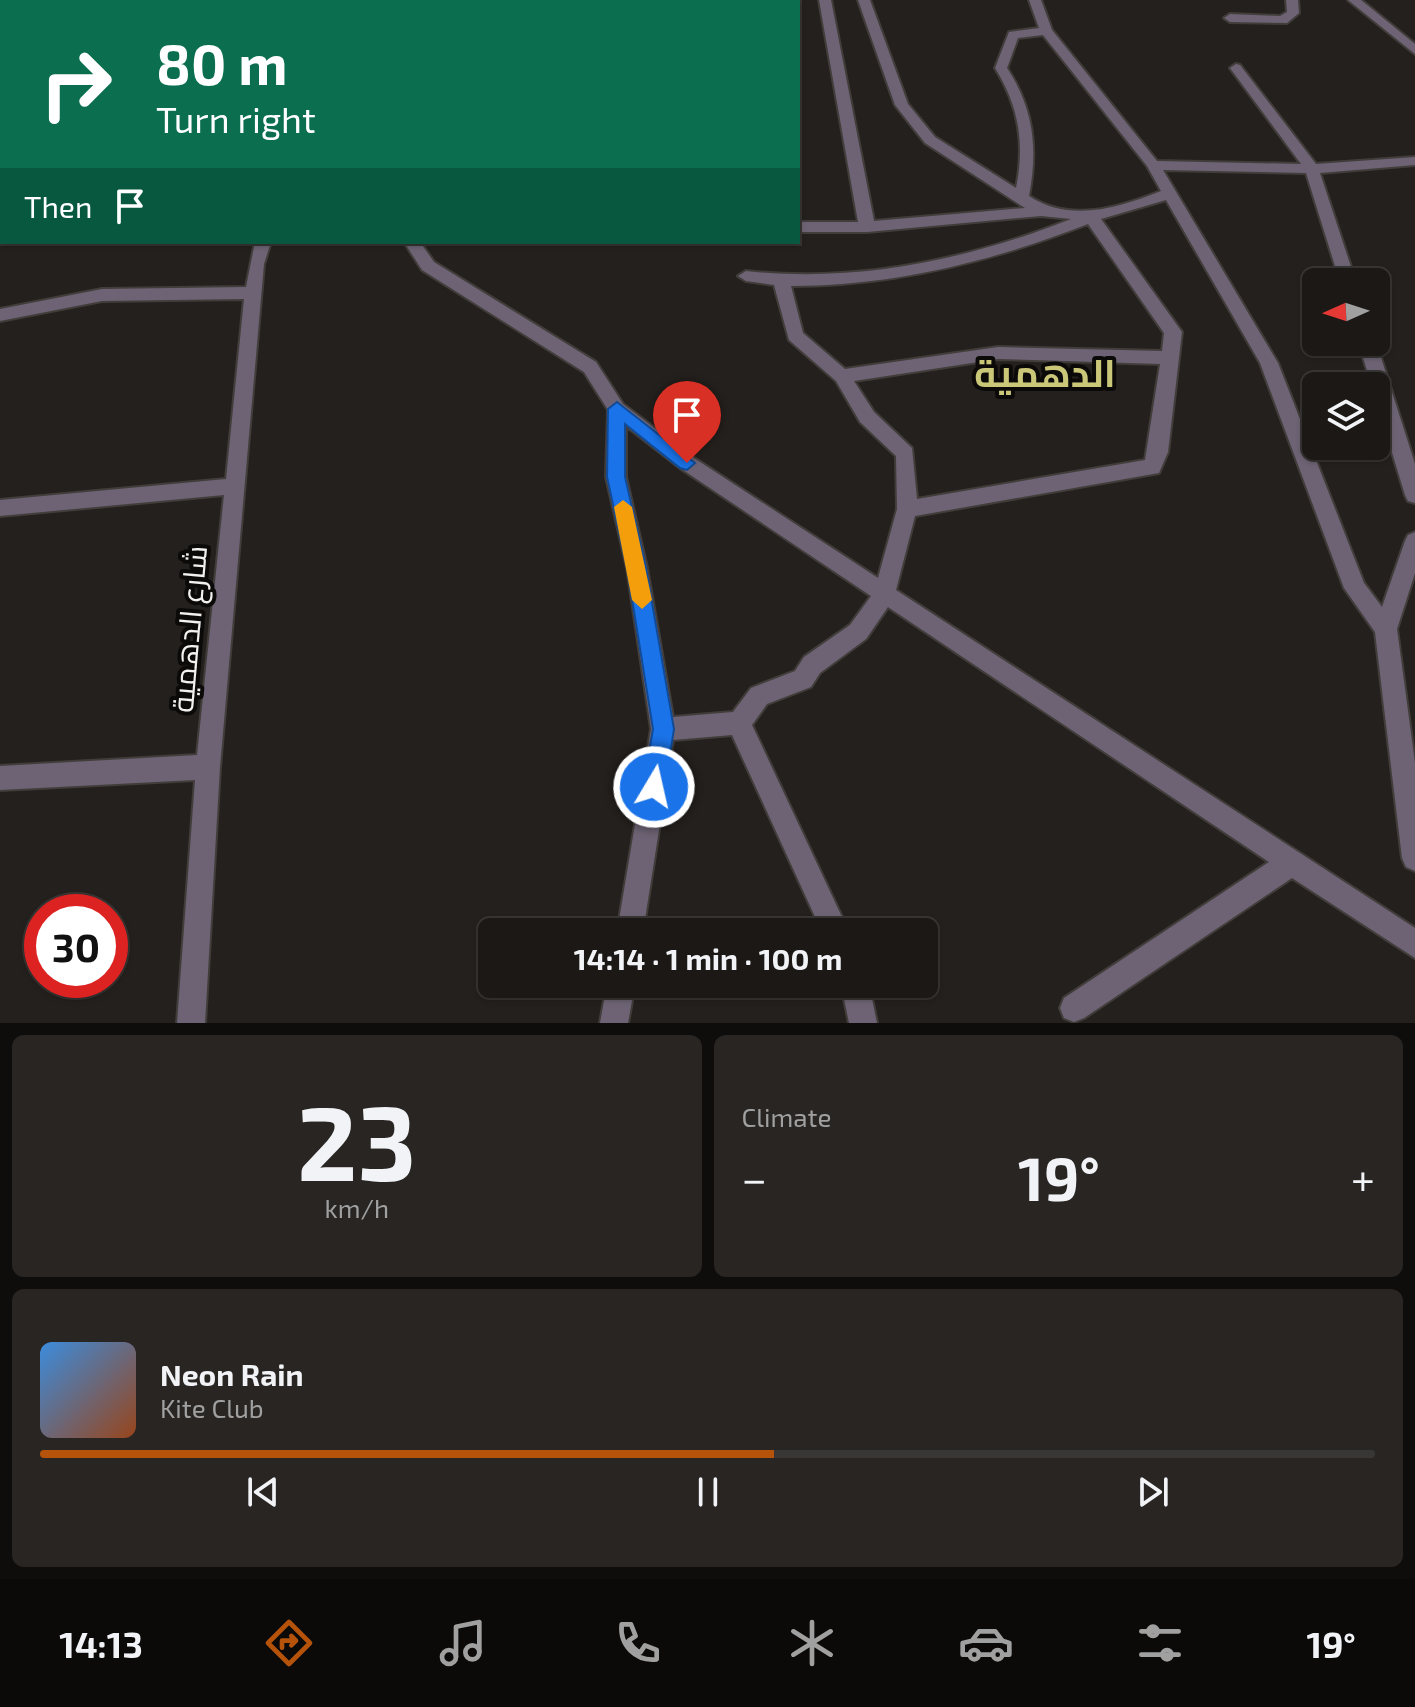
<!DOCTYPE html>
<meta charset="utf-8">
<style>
body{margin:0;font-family:"Exo 2",Cairo,sans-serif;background:#282523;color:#f1f3f6;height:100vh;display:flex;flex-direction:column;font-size:30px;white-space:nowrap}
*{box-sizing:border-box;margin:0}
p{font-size:26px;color:#a0a0a1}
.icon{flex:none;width:44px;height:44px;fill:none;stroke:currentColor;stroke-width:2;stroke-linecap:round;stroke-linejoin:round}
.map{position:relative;height:1023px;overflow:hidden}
.details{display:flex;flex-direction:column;gap:12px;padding:12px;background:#0f0d0c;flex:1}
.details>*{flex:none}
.guide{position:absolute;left:0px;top:0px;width:800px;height:244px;box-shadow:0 2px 6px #0004,0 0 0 2px #393735;background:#0b6e4f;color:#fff;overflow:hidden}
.needle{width:52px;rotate:267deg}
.tools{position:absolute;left:1302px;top:268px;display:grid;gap:16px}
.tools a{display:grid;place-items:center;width:88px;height:88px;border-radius:12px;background:#1b1816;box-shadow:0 2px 6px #0004,0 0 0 2px #393735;font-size:40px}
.speed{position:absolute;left:24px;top:894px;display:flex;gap:16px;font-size:40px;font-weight:700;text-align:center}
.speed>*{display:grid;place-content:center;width:104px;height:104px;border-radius:50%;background:#1b1816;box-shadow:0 2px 6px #0004,0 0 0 2px #393735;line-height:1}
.speed .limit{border:12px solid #d22;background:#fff;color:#111}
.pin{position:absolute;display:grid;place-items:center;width:68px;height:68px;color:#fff;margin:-82px -34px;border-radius:50% 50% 50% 0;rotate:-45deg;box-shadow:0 0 8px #0007}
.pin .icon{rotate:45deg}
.me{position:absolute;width:88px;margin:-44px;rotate:9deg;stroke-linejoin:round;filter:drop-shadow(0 0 6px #0008)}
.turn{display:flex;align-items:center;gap:28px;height:168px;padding:0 24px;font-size:36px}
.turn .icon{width:104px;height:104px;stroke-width:2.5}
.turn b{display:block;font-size:56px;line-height:68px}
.then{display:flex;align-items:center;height:76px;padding:0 24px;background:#0003;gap:16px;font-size:30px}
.big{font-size:60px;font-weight:700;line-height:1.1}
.details .widget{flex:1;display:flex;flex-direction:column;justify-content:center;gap:12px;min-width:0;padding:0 28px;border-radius:12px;background:#282523}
.details .dial{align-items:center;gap:0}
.dial b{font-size:104px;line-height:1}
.song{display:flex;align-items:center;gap:24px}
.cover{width:96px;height:96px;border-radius:12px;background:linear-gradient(135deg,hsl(210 70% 55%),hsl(20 70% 35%))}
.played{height:8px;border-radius:4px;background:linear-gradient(90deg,#b45309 55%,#393735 55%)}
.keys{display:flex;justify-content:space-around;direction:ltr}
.heat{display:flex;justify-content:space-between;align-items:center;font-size:44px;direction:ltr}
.details .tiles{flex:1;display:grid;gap:12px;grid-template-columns:1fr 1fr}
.widget:last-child{grid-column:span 2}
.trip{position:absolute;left:478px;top:918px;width:460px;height:80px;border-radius:12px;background:#1b1816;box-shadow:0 2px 6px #0004,0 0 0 2px #393735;font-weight:700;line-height:80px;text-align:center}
.tabs{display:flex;height:128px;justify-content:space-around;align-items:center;background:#0b0a09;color:#a0a0a1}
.tabs .icon{width:56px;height:56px}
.tabs .on{color:#b45309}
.tabs b{font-size:36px;color:#f1f3f6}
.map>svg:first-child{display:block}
</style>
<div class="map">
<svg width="1415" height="1023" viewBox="0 0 1415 1023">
<rect width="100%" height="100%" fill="#24201d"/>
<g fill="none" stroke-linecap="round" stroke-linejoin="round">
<defs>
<g id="minor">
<path d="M163 0H175L177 2H165Z"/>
<path d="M332 0H344L331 2Z"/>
<path d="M436 0H448L435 2Z"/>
<path d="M647 0H659L646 2Z"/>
<path d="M749 0H761L748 2Z"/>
<path d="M819 0H831L874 221 1025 208 925 143 895 105 858 0H870L908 104 935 137 1016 188C1025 144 1019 106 995 68L1009 32 1039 28 1029 0H1041L1052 30 1157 161 1301 164 1230 68 1236 64 1240 65 1316 164 1415 157V165L1320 173 1356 282H1340L1306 173 1163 170 1278 363 1364 583 1382 607 1405 541 1408 535 1415 532V573L1397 629 1415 763V871L1406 867 1402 858 1375 632 1344 588 1260 363 1166 200 1101 219 1182 332 1168 452 1159 473 915 516 896 590 1415 928V958L1292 878 1084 1018 1074 1022 1064 1018 1060 1008 1064 998 1269 862 888 607 866 639 820 673 811 687 767 704 752 725 849 932H822L732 735 673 740 643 932H617L651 729 627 568 606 477 608 410 584 372 422 270 404 242H420L434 262 596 362 623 404 694 458 878 578 897 509 896 456 860 422 836 381 789 340 774 285 746 281 738 276 746 271C857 283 967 260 1071 219L1041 216 867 232H798V222H858ZM1043 35 1147 166 1161 191C1118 208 1070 223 1029 196 1038 149 1034 109 1007 68L1018 38ZM1088 224 1164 333 1162 351 998 347 845 369 803 333 791 286C894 286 993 261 1088 224ZM998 359 1160 364 1145 460 917 499 912 448 874 412 854 381ZM626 426 680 468 871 596 850 625 804 657 795 671 751 688 733 712 673 717 647 568 626 477Z"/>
<path d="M1286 0H1298L1299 13 1287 23 1230 22 1224 18 1230 14 1280 16 1287 12Z"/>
<path d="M1348 0H1361L1415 44V54Z"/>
<path d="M0 26 2 27V35L0 34Z"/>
<path d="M2 54V62L0 63V55Z"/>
<path d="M0 109H2L0 118Z"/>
<path d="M255 242H271L264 264 220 767 205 1023H177L195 780 0 790V766L197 755 224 495 0 516V500L226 479 244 299 102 301 0 321V309L102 289 246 287Z"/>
<path d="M1358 342H1376L1415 464V503L1408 501 1405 495 1376 400V386H1372Z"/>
<path d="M607 984H635L628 1023H600Z"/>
<path d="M841 984H869L877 1023H849Z"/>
</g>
</defs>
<use href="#minor" stroke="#413d3a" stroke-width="4"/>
<use href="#minor" fill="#6d6374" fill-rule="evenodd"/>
</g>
<path fill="#1a73e8" stroke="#114b97" stroke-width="2" d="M617 402 695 463 687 470 680 468 625 424V477L646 568 674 729 665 787 662 795 654 798 646 795 643 787 653 729 627 568 607 477 608 409Z"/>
<path fill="#f59e0b" d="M623 500 632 507 652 600 642 609 632 600 614 507Z"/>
<g text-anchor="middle" stroke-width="8" stroke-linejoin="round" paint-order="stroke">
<g font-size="30" fill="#f3f0ee" stroke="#0c0a09">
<text transform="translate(190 629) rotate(-85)" y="10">شارع الدهمية</text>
</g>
<g font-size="38" font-weight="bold" fill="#cac779" stroke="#0c0a09">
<text x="1045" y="387">الدهمية</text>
</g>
</g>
</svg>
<div class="tools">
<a><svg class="needle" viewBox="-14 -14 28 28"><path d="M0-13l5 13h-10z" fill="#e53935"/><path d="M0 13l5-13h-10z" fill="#a0a0a1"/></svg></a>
<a><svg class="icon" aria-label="layers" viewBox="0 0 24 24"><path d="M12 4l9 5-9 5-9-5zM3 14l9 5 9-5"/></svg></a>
</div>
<div class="speed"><div class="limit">30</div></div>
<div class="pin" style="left:687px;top:463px;background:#d93025"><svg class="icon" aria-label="arrive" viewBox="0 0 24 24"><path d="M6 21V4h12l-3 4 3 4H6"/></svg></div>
<svg class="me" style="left:654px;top:787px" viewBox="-20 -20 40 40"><circle r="17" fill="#1a73e8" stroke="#fff" stroke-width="3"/><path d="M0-11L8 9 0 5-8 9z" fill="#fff"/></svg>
<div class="trip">14:14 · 1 min · 100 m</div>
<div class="guide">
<div class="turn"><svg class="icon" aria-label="right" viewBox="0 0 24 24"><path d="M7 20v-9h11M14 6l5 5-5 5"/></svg><div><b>80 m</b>Turn right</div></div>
<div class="then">Then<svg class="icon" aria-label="arrive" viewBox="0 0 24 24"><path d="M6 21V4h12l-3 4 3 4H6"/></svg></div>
</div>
</div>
<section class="details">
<div class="tiles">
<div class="widget dial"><b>23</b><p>km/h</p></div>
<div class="widget"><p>Climate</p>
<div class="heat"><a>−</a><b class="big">19°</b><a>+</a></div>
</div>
<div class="widget">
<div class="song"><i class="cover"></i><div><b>Neon Rain</b><p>Kite Club</p></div></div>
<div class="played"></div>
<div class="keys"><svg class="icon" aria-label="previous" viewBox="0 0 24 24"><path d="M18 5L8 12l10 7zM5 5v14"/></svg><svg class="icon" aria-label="pause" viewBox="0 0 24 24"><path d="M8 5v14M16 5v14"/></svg><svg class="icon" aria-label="next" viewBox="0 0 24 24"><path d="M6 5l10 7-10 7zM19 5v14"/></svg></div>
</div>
</div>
</section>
<nav class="tabs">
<b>14:13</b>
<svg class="icon on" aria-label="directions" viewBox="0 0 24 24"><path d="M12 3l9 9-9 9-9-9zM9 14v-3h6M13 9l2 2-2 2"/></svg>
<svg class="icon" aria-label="music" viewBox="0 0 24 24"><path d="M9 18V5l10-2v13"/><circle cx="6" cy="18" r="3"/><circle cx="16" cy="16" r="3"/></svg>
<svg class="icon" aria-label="phone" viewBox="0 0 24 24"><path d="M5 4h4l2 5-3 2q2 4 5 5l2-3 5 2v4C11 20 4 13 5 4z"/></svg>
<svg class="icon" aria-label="climate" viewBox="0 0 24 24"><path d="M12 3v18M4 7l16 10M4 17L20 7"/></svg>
<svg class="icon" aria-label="car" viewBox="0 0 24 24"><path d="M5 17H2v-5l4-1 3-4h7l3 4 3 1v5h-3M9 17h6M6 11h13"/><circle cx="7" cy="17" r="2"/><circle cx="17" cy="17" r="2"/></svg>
<svg class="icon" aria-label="filters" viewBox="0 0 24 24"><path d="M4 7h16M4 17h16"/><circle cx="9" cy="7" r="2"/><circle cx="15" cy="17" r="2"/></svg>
<b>19°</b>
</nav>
